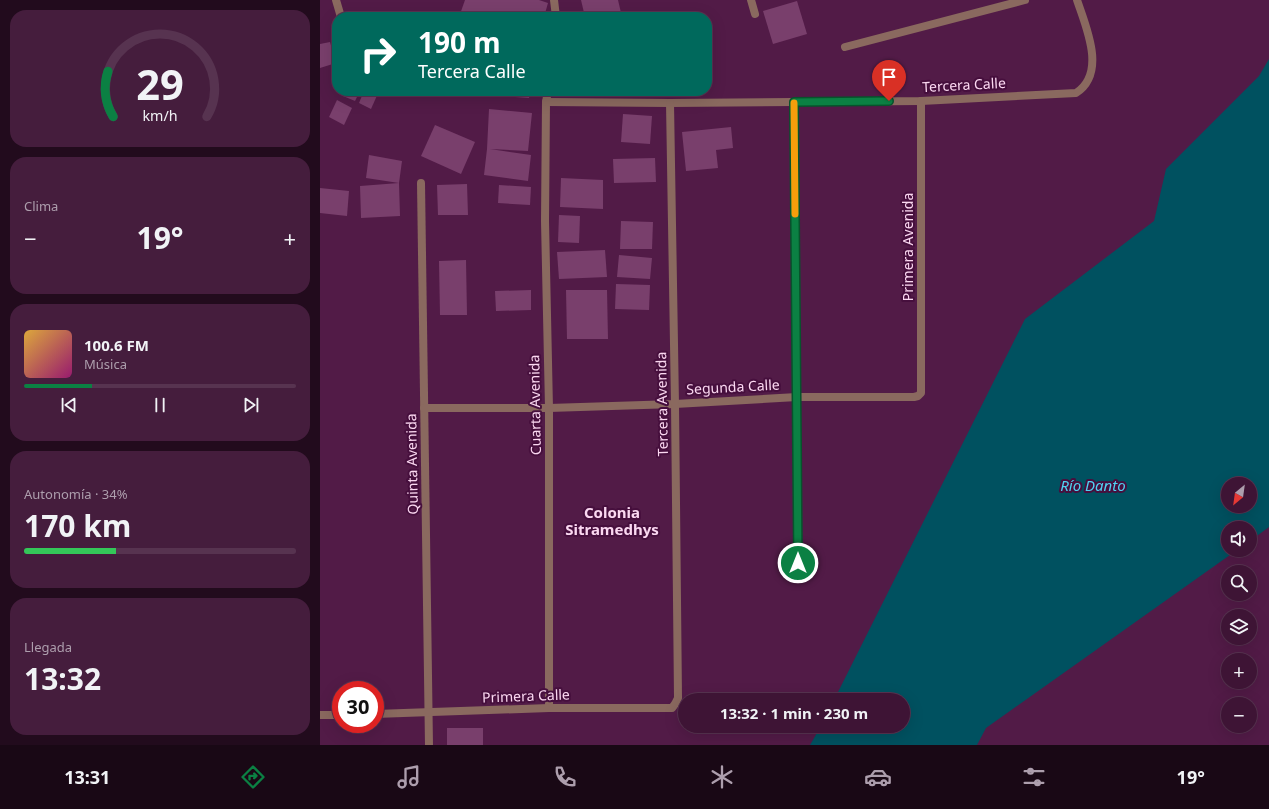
<!DOCTYPE html>
<html lang="es">
<meta charset="utf-8">
<style>
body{margin:0;font-family:"Noto Sans",sans-serif;background:#451d3d;color:#f1f3f6;height:100vh;display:flex;flex-direction:column;font-size:15px;white-space:nowrap}
*{box-sizing:border-box;margin:0}
p{font-size:13px;color:#ad9ead}
.icon{flex:none;width:22px;height:22px;fill:none;stroke:currentColor;stroke-width:2;stroke-linecap:round;stroke-linejoin:round}
.map{position:relative;flex:1;overflow:hidden}
.sheet{display:flex;flex-direction:column;gap:10px;padding:10px;background:#220b1d;width:320px}
.sheet>*{flex:none}
.hud{position:absolute;left:12px;top:12px;width:380px;height:84px;border-radius:16px;box-shadow:0 4px 16px #0002,0 0 0 1px #573350;background:#00695c;color:#fff;overflow:hidden}
.needle{width:26px;rotate:209deg}
.controls{position:absolute;left:901px;top:477px;display:grid;gap:8px}
.controls a{display:grid;place-items:center;width:36px;height:36px;border-radius:50%;background:#3e1435;box-shadow:0 4px 16px #0002,0 0 0 1px #573350;font-size:20px}
.speed{position:absolute;left:12px;top:681px;display:flex;gap:8px;font-size:20px;font-weight:700;text-align:center}
.speed>*{display:grid;place-content:center;width:52px;height:52px;border-radius:50%;background:#3e1435;box-shadow:0 4px 16px #0002,0 0 0 1px #573350;line-height:1}
.speed .limit{border:6px solid #d22;background:#fff;color:#111}
.pin{position:absolute;display:grid;place-items:center;width:34px;height:34px;color:#fff;margin:-41px -17px;border-radius:50% 50% 50% 0;rotate:-45deg;box-shadow:0 0 4px #0007}
.pin .icon{rotate:45deg}
.me{position:absolute;width:44px;margin:-22px;rotate:0deg;stroke-linejoin:round;filter:drop-shadow(0 0 3px #0008)}
.turn{display:flex;align-items:center;gap:14px;height:84px;padding:0 20px;font-size:18px}
.turn .icon{width:52px;height:52px;stroke-width:2.5}
.turn b{display:block;font-size:28px;line-height:34px}
.big{font-size:30px;font-weight:700;line-height:1.1}
.sheet .widget{flex:1;display:flex;flex-direction:column;justify-content:center;gap:6px;min-width:0;padding:0 14px;border-radius:16px;background:#451d3d}
.sheet .dial{align-items:center;gap:0}
.dial svg{height:104px;overflow:visible;fill:none;stroke:#573350;stroke-width:7;stroke-linecap:round;text-anchor:middle}
.dial text{fill:#f1f3f6;stroke:none}
.song{display:flex;align-items:center;gap:12px}
.cover{width:48px;height:48px;border-radius:6px;background:linear-gradient(135deg,hsl(40 70% 55%),hsl(320 70% 35%))}
.played{height:4px;border-radius:2px;background:linear-gradient(90deg,#0b8043 25%,#573350 25%)}
.keys{display:flex;justify-content:space-around;direction:ltr}
.heat{display:flex;justify-content:space-between;align-items:center;font-size:22px;direction:ltr}
.charge{height:6px;border-radius:3px;background:linear-gradient(90deg,#34c759 34%,#573350 0)}
.trip{position:absolute;left:358px;top:693px;width:232px;height:40px;border-radius:20px;background:#3e1435;box-shadow:0 4px 16px #0002,0 0 0 1px #573350;font-weight:700;line-height:40px;text-align:center}
.tab-bar{display:flex;height:64px;justify-content:space-around;align-items:center;background:#190815;color:#ad9ead}
.tab-bar .icon{width:28px;height:28px}
.tab-bar .current{color:#0b8043}
.tab-bar b{font-size:18px;color:#f1f3f6}
main{display:flex;flex:1;min-height:0}
.map>svg:first-child{display:block}
</style>
<main>
<section class="sheet">
<div class="widget dial"><svg viewBox="0 0 100 80">
<path d="M14 69A42 42 0 1 1 86 69"/>
<path d="M14 69A42 42 0 0 1 10 34" stroke="#0b8043"/>
<text x="50" y="56" font-size="32" font-weight="700">29</text>
<text x="50" y="72" font-size="11">km/h</text>
</svg></div>
<div class="widget"><p>Clima</p>
<div class="heat"><a>−</a><b class="big">19°</b><a>+</a></div>
</div>
<div class="widget">
<div class="song"><i class="cover"></i><div><b>100.6 FM</b><p>Música</p></div></div>
<div class="played"></div>
<div class="keys"><svg class="icon" aria-label="previous" viewBox="0 0 24 24"><path d="M18 5L8 12l10 7zM5 5v14"/></svg><svg class="icon" aria-label="pause" viewBox="0 0 24 24"><path d="M8 5v14M16 5v14"/></svg><svg class="icon" aria-label="next" viewBox="0 0 24 24"><path d="M6 5l10 7-10 7zM19 5v14"/></svg></div>
</div>
<div class="widget"><p>Autonomía · 34%</p><b class="big">170 km</b><div class="charge"></div></div>
<div class="widget"><p>Llegada</p><b class="big">13:32</b></div>
</section>
<div class="map">
<svg width="949" height="745" viewBox="0 0 949 745">
<rect width="100%" height="100%" fill="#521b47"/>
<path fill="#005160" fill-rule="evenodd" d="M949 59V527L930 541V528H908V550H917L666 728 657 745H490L501 726H583V700H514L705 319 834 221 846 169 939 76ZM908 484H930V506H908Z"/>
<g fill="#793f6c">
<path d="M145 0H219L228 3 224 17H139Z"/>
<path d="M261 0H298L302 17H265Z"/>
<path d="M477 1 487 34 453 44 443 11Z"/>
<path d="M10 42 16 63 0 68V44Z"/>
<path d="M26 91H40L35 101 23 96Z"/>
<path d="M44 91H59L51 109 39 103Z"/>
<path d="M181 91H210L209 98 180 96Z"/>
<path d="M17 100 32 108 24 125 9 117Z"/>
<path d="M169 109 212 113 208 151 170 149 211 155 208 181 164 175 167 149Z"/>
<path d="M303 114 332 116 330 144 301 142Z"/>
<path d="M115 125 155 142 141 174 101 156Z"/>
<path d="M411 127 413 148 396 150 398 168 366 171 362 132Z"/>
<path d="M49 155 82 161 79 183 46 178Z"/>
<path d="M335 158 336 182 294 183 293 159Z"/>
<path d="M241 178 283 180V209L240 207Z"/>
<path d="M79 183 80 216 41 218 40 186Z"/>
<path d="M147 184 148 215H118L117 185Z"/>
<path d="M179 185 211 187 210 205 178 203Z"/>
<path d="M0 188 29 191 27 216 0 213Z"/>
<path d="M239 215 260 216 259 243 238 242Z"/>
<path d="M301 221 333 222 332 249H300Z"/>
<path d="M285 250 287 277 239 279 237 252Z"/>
<path d="M299 255 332 258 330 279 297 277Z"/>
<path d="M146 260 147 315H120L119 261Z"/>
<path d="M296 284 330 285 329 310 295 309Z"/>
<path d="M211 290V310L176 311 175 291Z"/>
<path d="M246 290H287L288 339H247Z"/>
<rect x="127" y="728" width="36" height="17"/>
</g>
<g fill="none" stroke-linecap="round" stroke-linejoin="round">
<g stroke="#8a695f" stroke-width="8">
<path d="M16 0 21 17"/>
<path d="M234 0 236 17"/>
<path d="M431 0 435 14"/>
<path d="M525 47 705 0"/>
<path d="M228 91 226 102 225 221 229 408V708"/>
<path d="M226 102 350 103 601 101 756 93C787 73 766 27 757 0"/>
<path d="M474 102 478 563"/>
<path d="M101 183 109 745"/>
<path d="M104 408H229L355 404 477 397H594L598 396 601 393V101"/>
<path d="M55 714 229 708H352L355 704 358 698 355 404 350 103"/>
<path d="M0 715H21"/>
</g>
</g>
<g fill="none" stroke-linecap="round" stroke-linejoin="round">
<defs>
<path id="route" d="M478 563 474 102 569 101"/>
</defs>
<use href="#route" stroke="#07532c" stroke-width="10"/>
<use href="#route" stroke="#0b8043" stroke-width="7"/>
<path stroke="#f59e0b" stroke-width="7" d="M474 103 475 214"/>
</g>
<g text-anchor="middle" stroke-width="4" stroke-linejoin="round" paint-order="stroke">
<g font-size="14" fill="#fbd8f1" stroke="#460f3d">
<text transform="translate(644 85) rotate(-3)" y="5">Tercera Calle</text>
<text transform="translate(588 247) rotate(-90)" y="5">Primera Avenida</text>
<text transform="translate(413 387) rotate(-3)" y="5">Segunda Calle</text>
<text transform="translate(342 404) rotate(-91)" y="5">Tercera Avenida</text>
<text transform="translate(215 405) rotate(-91)" y="5">Cuarta Avenida</text>
<text transform="translate(92 464) rotate(-91)" y="5">Quinta Avenida</text>
<text transform="translate(206 696) rotate(-2)" y="5">Primera Calle</text>
</g>
<g font-size="15" font-style="italic" fill="#50d3f1" stroke="#460f3d">
<text x="773" y="491">Río Danto</text>
</g>
<g font-size="15" font-weight="bold" fill="#fbd8f1" stroke="#460f3d">
<text x="292" y="518">Colonia<tspan x="292" dy="17">Sitramedhys</tspan></text>
</g>
</g>
</svg>
<div class="controls">
<a><svg class="needle" viewBox="-14 -14 28 28"><path d="M0-13l5 13h-10z" fill="#e53935"/><path d="M0 13l5-13h-10z" fill="#ad9ead"/></svg></a>
<a><svg class="icon" aria-label="sound" viewBox="0 0 24 24"><path d="M4 9h4l5-4v14l-5-4H4zM17 9q2 3 0 6"/></svg></a>
<a><svg class="icon" aria-label="search" viewBox="0 0 24 24"><circle cx="10" cy="10" r="6"/><path d="M15 15l6 6"/></svg></a>
<a><svg class="icon" aria-label="layers" viewBox="0 0 24 24"><path d="M12 4l9 5-9 5-9-5zM3 14l9 5 9-5"/></svg></a>
<a>+</a>
<a>−</a>
</div>
<div class="speed"><div class="limit">30</div></div>
<div class="pin" style="left:569px;top:101px;background:#d93025"><svg class="icon" aria-label="arrive" viewBox="0 0 24 24"><path d="M6 21V4h12l-3 4 3 4H6"/></svg></div>
<svg class="me" style="left:478px;top:563px" viewBox="-20 -20 40 40"><circle r="17" fill="#0b8043" stroke="#fff" stroke-width="3"/><path d="M0-11L8 9 0 5-8 9z" fill="#fff"/></svg>
<div class="trip">13:32 · 1 min · 230 m</div>
<div class="hud">
<div class="turn"><svg class="icon" aria-label="right" viewBox="0 0 24 24"><path d="M7 20v-9h11M14 6l5 5-5 5"/></svg><div><b>190 m</b>Tercera Calle</div></div>
</div>
</div>
</main>
<nav class="tab-bar">
<b>13:31</b>
<svg class="icon current" aria-label="directions" viewBox="0 0 24 24"><path d="M12 3l9 9-9 9-9-9zM9 14v-3h6M13 9l2 2-2 2"/></svg>
<svg class="icon" aria-label="music" viewBox="0 0 24 24"><path d="M9 18V5l10-2v13"/><circle cx="6" cy="18" r="3"/><circle cx="16" cy="16" r="3"/></svg>
<svg class="icon" aria-label="phone" viewBox="0 0 24 24"><path d="M5 4h4l2 5-3 2q2 4 5 5l2-3 5 2v4C11 20 4 13 5 4z"/></svg>
<svg class="icon" aria-label="climate" viewBox="0 0 24 24"><path d="M12 3v18M4 7l16 10M4 17L20 7"/></svg>
<svg class="icon" aria-label="car" viewBox="0 0 24 24"><path d="M5 17H2v-5l4-1 3-4h7l3 4 3 1v5h-3M9 17h6M6 11h13"/><circle cx="7" cy="17" r="2"/><circle cx="17" cy="17" r="2"/></svg>
<svg class="icon" aria-label="filters" viewBox="0 0 24 24"><path d="M4 7h16M4 17h16"/><circle cx="9" cy="7" r="2"/><circle cx="15" cy="17" r="2"/></svg>
<b>19°</b>
</nav>
